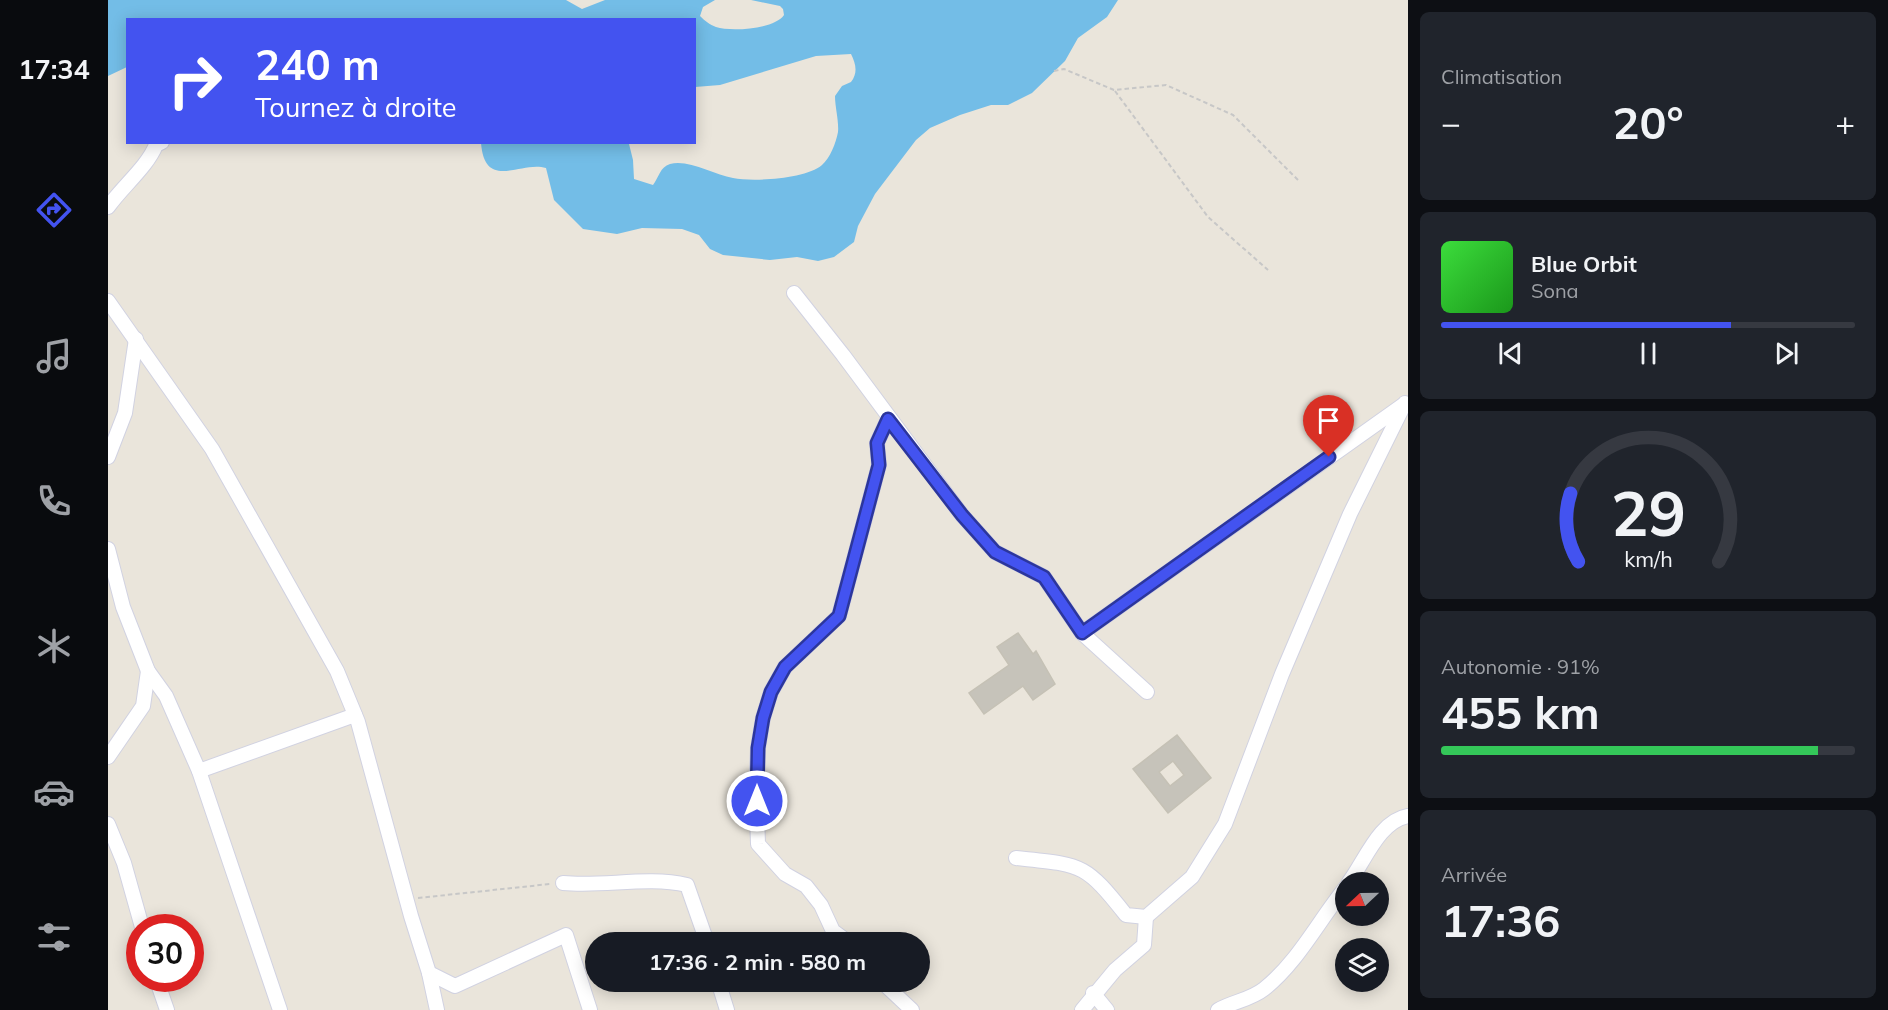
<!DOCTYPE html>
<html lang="fr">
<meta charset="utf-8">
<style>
body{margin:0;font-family:Mulish,sans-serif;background:#20242c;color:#f1f3f6;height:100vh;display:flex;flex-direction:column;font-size:22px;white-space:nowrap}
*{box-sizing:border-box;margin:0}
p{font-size:20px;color:#9ea1a6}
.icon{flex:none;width:33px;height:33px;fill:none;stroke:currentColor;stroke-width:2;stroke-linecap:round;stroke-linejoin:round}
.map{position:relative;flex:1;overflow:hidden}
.sheet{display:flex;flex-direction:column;gap:12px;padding:12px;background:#0d0f14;width:480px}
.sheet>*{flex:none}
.top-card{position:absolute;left:18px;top:18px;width:570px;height:126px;border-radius:0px;box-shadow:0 3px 15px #0003;background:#4353f0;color:#fff;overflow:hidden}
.needle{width:39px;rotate:248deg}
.controls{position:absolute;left:1227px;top:872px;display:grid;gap:12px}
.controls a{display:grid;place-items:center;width:54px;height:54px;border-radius:50%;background:#171b24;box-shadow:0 3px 15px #0003;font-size:30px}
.speed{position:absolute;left:18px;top:914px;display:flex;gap:12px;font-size:30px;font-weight:700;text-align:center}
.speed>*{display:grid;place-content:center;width:78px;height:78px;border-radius:50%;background:#171b24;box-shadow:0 3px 15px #0003;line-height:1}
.speed .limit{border:9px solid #d22;background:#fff;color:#111}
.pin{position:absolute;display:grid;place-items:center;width:51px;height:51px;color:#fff;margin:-62px -26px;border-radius:50% 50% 50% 0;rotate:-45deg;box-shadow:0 0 6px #0007}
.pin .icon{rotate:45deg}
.me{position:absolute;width:66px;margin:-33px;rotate:0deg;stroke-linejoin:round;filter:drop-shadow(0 0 4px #0008)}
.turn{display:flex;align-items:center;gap:21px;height:126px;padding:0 30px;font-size:27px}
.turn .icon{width:78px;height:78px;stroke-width:2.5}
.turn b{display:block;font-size:42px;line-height:51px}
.big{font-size:45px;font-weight:700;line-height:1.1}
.sheet .tile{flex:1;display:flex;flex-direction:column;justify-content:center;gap:9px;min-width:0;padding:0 21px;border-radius:9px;background:#20242c}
.sheet .dial{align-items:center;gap:0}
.dial svg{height:156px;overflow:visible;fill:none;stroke:#363941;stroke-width:7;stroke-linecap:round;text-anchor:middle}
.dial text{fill:#f1f3f6;stroke:none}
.song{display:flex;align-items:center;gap:18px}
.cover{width:72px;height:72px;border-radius:9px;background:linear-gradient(135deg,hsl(120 70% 55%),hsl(120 70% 35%))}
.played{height:6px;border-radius:3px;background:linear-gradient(90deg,#4353f0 70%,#363941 70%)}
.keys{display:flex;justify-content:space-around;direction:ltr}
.heat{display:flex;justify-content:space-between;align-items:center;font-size:33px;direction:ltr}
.charge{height:9px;border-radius:4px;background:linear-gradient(90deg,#34c759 91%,#363941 0)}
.trip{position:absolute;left:477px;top:932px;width:345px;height:60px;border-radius:30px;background:#171b24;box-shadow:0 3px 15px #0003;font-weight:700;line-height:60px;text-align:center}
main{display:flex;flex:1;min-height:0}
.tabs{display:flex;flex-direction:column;width:108px;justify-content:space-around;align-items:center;background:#090b0e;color:#9ea1a6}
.tabs .icon{width:42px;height:42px}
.tabs .on{color:#4353f0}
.tabs b{font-size:27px;color:#f1f3f6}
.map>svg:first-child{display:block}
</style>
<main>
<nav class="tabs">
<b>17:34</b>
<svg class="icon on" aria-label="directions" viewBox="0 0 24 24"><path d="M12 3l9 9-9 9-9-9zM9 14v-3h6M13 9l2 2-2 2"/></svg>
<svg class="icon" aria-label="music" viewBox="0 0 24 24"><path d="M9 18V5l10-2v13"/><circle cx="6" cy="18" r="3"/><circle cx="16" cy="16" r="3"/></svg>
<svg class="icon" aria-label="phone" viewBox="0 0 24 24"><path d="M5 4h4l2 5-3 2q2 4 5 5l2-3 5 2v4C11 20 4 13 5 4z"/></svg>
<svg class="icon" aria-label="climate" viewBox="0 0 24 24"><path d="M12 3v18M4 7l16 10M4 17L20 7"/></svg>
<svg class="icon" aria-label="car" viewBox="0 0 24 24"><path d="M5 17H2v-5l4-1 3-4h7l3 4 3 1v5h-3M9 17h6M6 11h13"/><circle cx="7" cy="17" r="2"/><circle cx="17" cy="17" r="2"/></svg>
<svg class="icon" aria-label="filters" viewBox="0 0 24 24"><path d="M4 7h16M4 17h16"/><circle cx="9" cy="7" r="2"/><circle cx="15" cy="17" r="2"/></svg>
</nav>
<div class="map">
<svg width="1300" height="1010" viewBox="0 0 1300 1010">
<rect width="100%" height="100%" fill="#eae5db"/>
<path fill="#73bde7" d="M0 0H458L474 9 497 0H607L595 7 592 16C596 20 602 25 608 27 623 32 667 29 676 15L675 9 672 6 643 0H1010L999 17 970 38 957 61 924 93 900 105H883L852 115 822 128 808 140 767 194 750 226 746 242 726 257 710 261 689 257 662 260 615 255 602 249 591 235 574 229 534 228 509 234 475 229 446 200 438 168C413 160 377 192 373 143H524L521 144 525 160 526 179 545 185C551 177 552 167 562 164 581 159 606 175 625 178 645 182 698 179 714 165 722 158 728 143 730 132 731 121 727 107 727 96L734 86 743 82C750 73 748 64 743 54L708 56 612 85 587 87 586 20H20L19 67 0 76Z"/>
<g fill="#c6c3ba" stroke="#c5c1b5" stroke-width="1.5" fill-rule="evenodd">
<path d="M910 633 925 654 928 651 947 684 925 700 915 686 876 714 861 693 901 665 889 647Z"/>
<path d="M1069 735 1103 778 1060 813 1025 769ZM1065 761 1076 775 1062 786 1051 772Z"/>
</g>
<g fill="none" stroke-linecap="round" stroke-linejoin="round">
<defs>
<g id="street">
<path d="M0 207C15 186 39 167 48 145L54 142"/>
<path d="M686 293 735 355 854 515 887 552 936 577 974 633 1039 692"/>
<path d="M0 301 104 449 229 671 250 722 303 916 321 973 329 1010"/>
<path d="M0 457 17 413 28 339"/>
<path d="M0 549 15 607 40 671 58 696 91 771 172 1010"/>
<path d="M974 633 1295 405"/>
<path d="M0 757 35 706 40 671"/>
<path d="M91 771 247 715"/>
<path d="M0 824 16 863 34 927"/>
<path d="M908 858C974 865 976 862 1018 915L1038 917 1084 877 1117 824 1174 674 1242 514 1297 403"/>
<path d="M1241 882C1257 861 1271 821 1300 816"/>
<path d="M455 883C496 887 539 876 579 885L599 942"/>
<path d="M740 942 725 931 713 905 698 886 677 874 650 844 648 788 650 748 655 718 663 692 677 667 731 616 771 465 769 443 780 419"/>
<path d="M321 973 347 986 458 935 482 1010"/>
<path d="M48 978 59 1010"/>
<path d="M610 981 619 1010"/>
<path d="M773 981 804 1010"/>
<path d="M985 993 999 1010"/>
<path d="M974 1010 1007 970 1036 945 1038 917"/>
<path d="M1110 1010C1126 1001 1142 1000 1156 989 1190 962 1211 920 1238 887"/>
</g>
</defs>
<use href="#street" stroke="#d1d2e1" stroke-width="16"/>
<g stroke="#c7c7c7" stroke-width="2" stroke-dasharray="4.5 3" stroke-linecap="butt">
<path d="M946 71 956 69 1006 90 1058 85 1125 115 1191 181"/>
<path d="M1007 91 1100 217 1160 270"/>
<path d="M310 898 442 884"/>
</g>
<use href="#street" stroke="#fff" stroke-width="14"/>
</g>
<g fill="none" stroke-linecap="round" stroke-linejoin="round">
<defs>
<path id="route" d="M649 801 650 748 655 718 663 692 677 667 731 616 771 465 769 443 780 419 854 515 887 552 936 577 974 633 1221 457"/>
</defs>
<use href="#route" stroke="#2c369c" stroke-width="15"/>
<use href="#route" stroke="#4353f0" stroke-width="10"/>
</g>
</svg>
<div class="controls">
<a><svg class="needle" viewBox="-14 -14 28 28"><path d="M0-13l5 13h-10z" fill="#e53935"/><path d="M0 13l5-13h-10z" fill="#9ea1a6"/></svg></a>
<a><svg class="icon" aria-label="layers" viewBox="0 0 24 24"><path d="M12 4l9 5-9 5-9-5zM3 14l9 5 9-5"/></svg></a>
</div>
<div class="speed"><div class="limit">30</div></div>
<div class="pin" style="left:1221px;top:457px;background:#d93025"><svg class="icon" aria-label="arrive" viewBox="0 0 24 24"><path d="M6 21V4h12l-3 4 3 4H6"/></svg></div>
<svg class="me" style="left:649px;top:801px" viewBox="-20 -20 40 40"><circle r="17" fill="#4353f0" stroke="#fff" stroke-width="3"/><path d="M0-11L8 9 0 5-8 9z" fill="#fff"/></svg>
<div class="trip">17:36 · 2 min · 580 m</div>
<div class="top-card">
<div class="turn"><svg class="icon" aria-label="right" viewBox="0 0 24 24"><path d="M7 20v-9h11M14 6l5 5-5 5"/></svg><div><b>240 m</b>Tournez à droite</div></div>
</div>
</div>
<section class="sheet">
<div class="tile"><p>Climatisation</p>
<div class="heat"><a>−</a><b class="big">20°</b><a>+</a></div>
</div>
<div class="tile">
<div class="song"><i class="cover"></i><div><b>Blue Orbit</b><p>Sona</p></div></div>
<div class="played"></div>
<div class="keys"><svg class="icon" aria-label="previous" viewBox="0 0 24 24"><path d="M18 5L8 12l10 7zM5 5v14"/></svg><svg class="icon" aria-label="pause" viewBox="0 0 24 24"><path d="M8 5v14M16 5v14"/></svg><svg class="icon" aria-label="next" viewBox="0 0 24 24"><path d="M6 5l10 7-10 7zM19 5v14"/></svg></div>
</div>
<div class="tile dial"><svg viewBox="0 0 100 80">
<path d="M14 69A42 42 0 1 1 86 69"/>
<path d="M14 69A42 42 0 0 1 10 34" stroke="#4353f0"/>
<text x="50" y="56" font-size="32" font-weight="700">29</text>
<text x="50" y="72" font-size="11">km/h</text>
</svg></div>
<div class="tile"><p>Autonomie · 91%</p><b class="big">455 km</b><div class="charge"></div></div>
<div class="tile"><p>Arrivée</p><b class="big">17:36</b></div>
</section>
</main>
